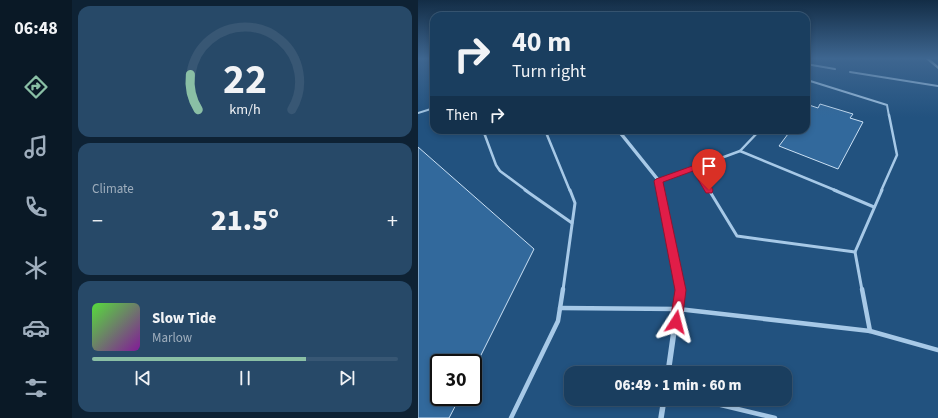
<!DOCTYPE html>
<meta charset="utf-8">
<style>
body{margin:0;font-family:"Source Sans 3",sans-serif;background:#274968;color:#f1f3f6;height:100vh;display:flex;flex-direction:column;font-size:15px;white-space:nowrap}
*{box-sizing:border-box;margin:0}
p{font-size:13px;color:#9faebd}
.icon{flex:none;width:22px;height:22px;fill:none;stroke:currentColor;stroke-width:2;stroke-linecap:round;stroke-linejoin:round}
.map{position:relative;flex:1;overflow:hidden}
.panel{display:flex;flex-direction:column;gap:6px;padding:6px;background:#0e2234;width:346px}
.panel>*{flex:none}
.hud{position:absolute;left:12px;top:12px;width:380px;height:122px;border-radius:12px;box-shadow:0 2px 6px #0003,0 0 0 1px #385774;background:#1a3e5f;color:#f1f3f6;overflow:hidden}
.speed{position:absolute;left:12px;top:354px;display:flex;gap:8px;font-size:20px;font-weight:700;text-align:center}
.speed>*{display:grid;place-content:center;width:52px;height:52px;border-radius:50%;background:#1a3e5f;box-shadow:0 2px 6px #0003,0 0 0 1px #385774;line-height:1}
.speed .limit{border:2px solid #111;border-radius:6px;background:#fff;color:#111}
.pin{position:absolute;display:grid;place-items:center;width:34px;height:34px;color:#fff;margin:-41px -17px;border-radius:50% 50% 50% 0;rotate:-45deg;box-shadow:0 0 4px #0007}
.pin .icon{rotate:45deg}
.me{position:absolute;width:44px;margin:-22px;rotate:9deg;stroke-linejoin:round;filter:drop-shadow(0 0 3px #0008)}
.turn{display:flex;align-items:center;gap:14px;height:84px;padding:0 16px;font-size:18px}
.turn .icon{width:52px;height:52px;stroke-width:2.5}
.turn b{display:block;font-size:28px;line-height:34px}
.then{display:flex;align-items:center;height:38px;padding:0 16px;background:#0003;gap:8px;font-size:15px}
.big{font-size:30px;font-weight:800;line-height:1.1}
.panel .card{flex:1;display:flex;flex-direction:column;justify-content:center;gap:6px;min-width:0;padding:0 14px;border-radius:12px;background:#274968}
.panel .dial{align-items:center;gap:0}
.dial svg{height:104px;overflow:visible;fill:none;stroke:#385774;stroke-width:7;stroke-linecap:round;text-anchor:middle}
.dial text{fill:#f1f3f6;stroke:none}
.song{display:flex;align-items:center;gap:12px}
.cover{width:48px;height:48px;border-radius:6px;background:linear-gradient(135deg,hsl(110 70% 55%),hsl(290 70% 35%))}
.played{height:4px;border-radius:2px;background:linear-gradient(90deg,#8abfa5 70%,#385774 70%)}
.keys{display:flex;justify-content:space-around;direction:ltr}
.heat{display:flex;justify-content:space-between;align-items:center;font-size:22px;direction:ltr}
.trip{position:absolute;left:146px;top:366px;width:228px;height:40px;border-radius:12px;background:#1a3e5f;box-shadow:0 2px 6px #0003,0 0 0 1px #385774;font-weight:800;line-height:40px;text-align:center}
main{display:flex;flex:1;min-height:0}
.dock{display:flex;flex-direction:column;width:72px;justify-content:space-around;align-items:center;background:#0a1926;color:#9faebd}
.dock .icon{width:28px;height:28px}
.dock .on{color:#8abfa5}
.dock b{font-size:18px;color:#f1f3f6}
.map>svg:first-child{display:block}
</style>
<main>
<nav class="dock">
<b>06:48</b>
<svg class="icon on" aria-label="directions" viewBox="0 0 24 24"><path d="M12 3l9 9-9 9-9-9zM9 14v-3h6M13 9l2 2-2 2"/></svg>
<svg class="icon" aria-label="music" viewBox="0 0 24 24"><path d="M9 18V5l10-2v13"/><circle cx="6" cy="18" r="3"/><circle cx="16" cy="16" r="3"/></svg>
<svg class="icon" aria-label="phone" viewBox="0 0 24 24"><path d="M5 4h4l2 5-3 2q2 4 5 5l2-3 5 2v4C11 20 4 13 5 4z"/></svg>
<svg class="icon" aria-label="climate" viewBox="0 0 24 24"><path d="M12 3v18M4 7l16 10M4 17L20 7"/></svg>
<svg class="icon" aria-label="car" viewBox="0 0 24 24"><path d="M5 17H2v-5l4-1 3-4h7l3 4 3 1v5h-3M9 17h6M6 11h13"/><circle cx="7" cy="17" r="2"/><circle cx="17" cy="17" r="2"/></svg>
<svg class="icon" aria-label="filters" viewBox="0 0 24 24"><path d="M4 7h16M4 17h16"/><circle cx="9" cy="7" r="2"/><circle cx="15" cy="17" r="2"/></svg>
</nav>
<section class="panel">
<div class="card dial"><svg viewBox="0 0 100 80">
<path d="M14 69A42 42 0 1 1 86 69"/>
<path d="M14 69A42 42 0 0 1 8 42" stroke="#8abfa5"/>
<text x="50" y="56" font-size="32" font-weight="700">22</text>
<text x="50" y="72" font-size="11">km/h</text>
</svg></div>
<div class="card"><p>Climate</p>
<div class="heat"><a>−</a><b class="big">21.5°</b><a>+</a></div>
</div>
<div class="card">
<div class="song"><i class="cover"></i><div><b>Slow Tide</b><p>Marlow</p></div></div>
<div class="played"></div>
<div class="keys"><svg class="icon" aria-label="previous" viewBox="0 0 24 24"><path d="M18 5L8 12l10 7zM5 5v14"/></svg><svg class="icon" aria-label="pause" viewBox="0 0 24 24"><path d="M8 5v14M16 5v14"/></svg><svg class="icon" aria-label="next" viewBox="0 0 24 24"><path d="M6 5l10 7-10 7zM19 5v14"/></svg></div>
</div>
</section>
<div class="map">
<svg width="520" height="418" viewBox="0 0 520 418">
<rect width="100%" height="100%" fill="#22527f"/>
<g fill="#32699c" stroke="#cbe1f5">
<path d="M388 104 400 108 402 104 435 114 432 118 445 122 420 169 361 146 373 130H388Z"/>
<path d="M0 147 116 249 55 371V363H21V397H42L31 418H0Z"/>
</g>
<g fill="none" stroke-linecap="round" stroke-linejoin="round">
<g stroke="#a7c9e7" stroke-width="2">
<path d="M388 64 417 69"/>
<path d="M432 72 520 86"/>
<path d="M389 80 469 105 471 116"/>
<path d="M0 113 16 108"/>
</g>
<g stroke="#a7c9e7" stroke-width="2.5">
<path d="M65 130 78 165 82 171 109 191"/>
<path d="M127 130 152 191"/>
<path d="M322 151 419 191"/>
<path d="M277 168 291 191"/>
<path d="M241 181 322 151 342 130"/>
<path d="M463 191 479 155 471 115"/>
</g>
<g stroke="#a7c9e7" stroke-width="3">
<path d="M107 190 154 223"/>
<path d="M291 190 319 236 437 252"/>
<path d="M416 190 456 207"/>
<path d="M145 290 157 203 152 190"/>
<path d="M444 290 437 252 464 190"/>
</g>
<g stroke="#a7c9e7" stroke-width="4.5">
<path d="M444 289 452 331"/>
<path d="M142 308 260 309 452 331 520 350"/>
<path d="M278 399 357 418"/>
<path d="M93 418 140 321 145 289"/>
</g>
<path stroke="#a7c9e7" stroke-width="3.5" d="M200 130 241 181 243 191"/>
<path stroke="#a7c9e7" stroke-width="4.5" d="M243 190 262 290"/>
<g stroke="#a7c9e7" stroke-width="5.5">
<path d="M250 373 262 289"/>
<path d="M243 418 246 399"/>
</g>
<path fill="#d1e4f6" fill-rule="evenodd" d="M508 59H512L520 66V69Z"/>
</g>
<linearGradient id="sky" x2="0" y2="1"><stop stop-color="#132d46"/><stop offset="0.5" stop-color="#3e6690"/><stop offset="1" stop-color="#3e6690" stop-opacity="0"/></linearGradient>
<rect width="520" height="117" fill="url(#sky)"/>
<path fill="#e11d48" stroke="#92132f" d="M277 165 280 166 294 188 295 190 294 193H288L275 171 245 182 268 290 264 322 262 326 258 328 253 326 252 322 257 290 236 181 238 179Z"/>
</svg>
<div class="speed"><div class="limit">30</div></div>
<div class="pin" style="left:291px;top:190px;background:#d93025"><svg class="icon" aria-label="arrive" viewBox="0 0 24 24"><path d="M6 21V4h12l-3 4 3 4H6"/></svg></div>
<svg class="me" style="left:258px;top:322px" viewBox="-20 -20 40 40"><path d="M0-17L14 15 0 8-14 15z" fill="#e11d48" stroke="#fff" stroke-width="4"/></svg>
<div class="trip">06:49 · 1 min · 60 m</div>
<div class="hud">
<div class="turn"><svg class="icon" aria-label="right" viewBox="0 0 24 24"><path d="M7 20v-9h11M14 6l5 5-5 5"/></svg><div><b>40 m</b>Turn right</div></div>
<div class="then">Then<svg class="icon" aria-label="right" viewBox="0 0 24 24"><path d="M7 20v-9h11M14 6l5 5-5 5"/></svg></div>
</div>
</div>
</main>
